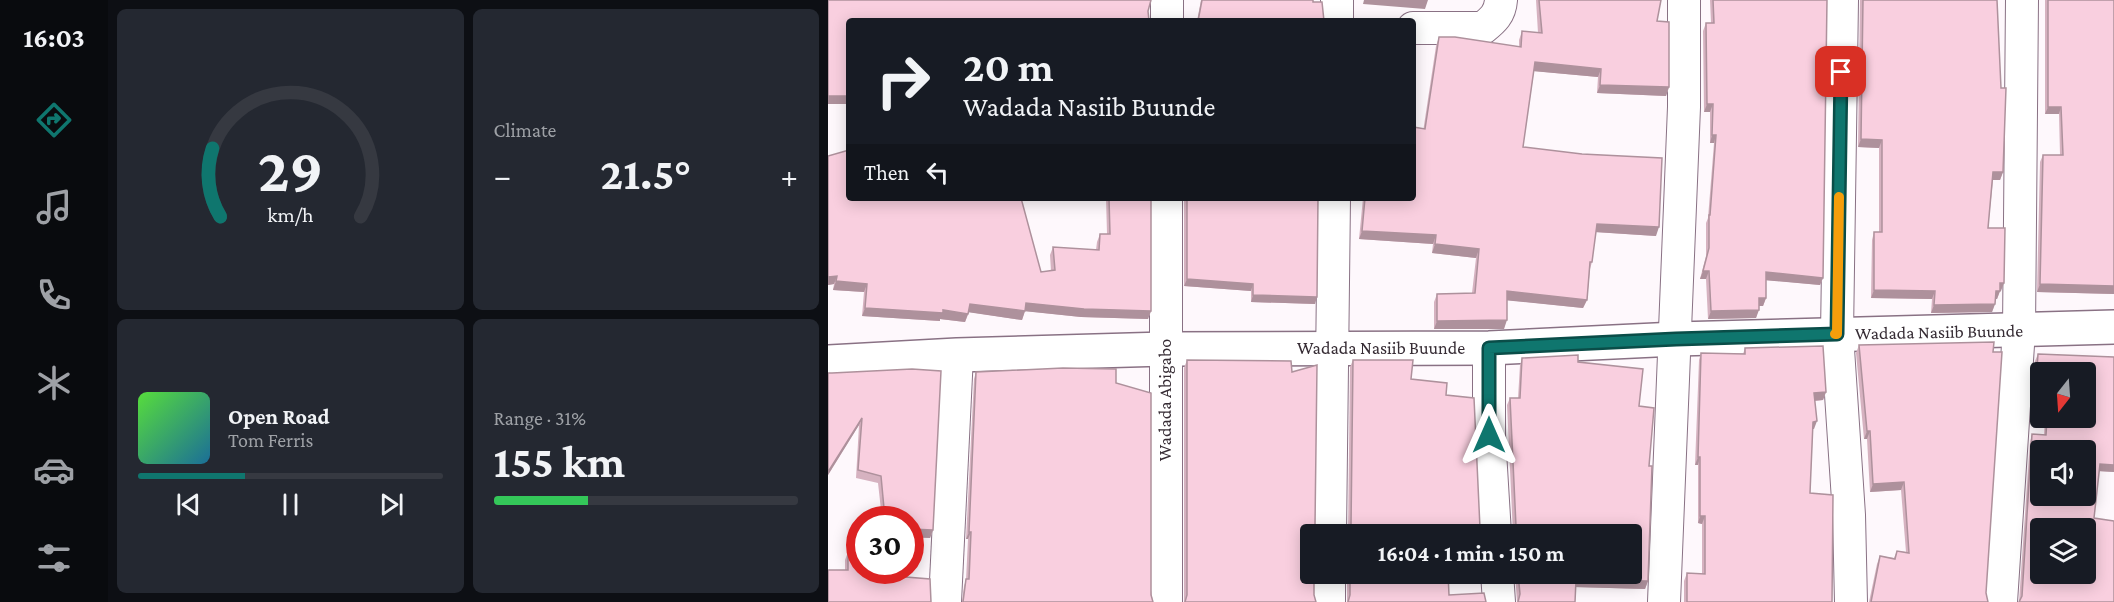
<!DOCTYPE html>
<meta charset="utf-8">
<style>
body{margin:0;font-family:"Crimson Pro",serif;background:#242831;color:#f1f3f6;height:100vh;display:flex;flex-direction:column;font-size:22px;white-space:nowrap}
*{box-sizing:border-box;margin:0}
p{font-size:20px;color:#9ea1a6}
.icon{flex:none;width:33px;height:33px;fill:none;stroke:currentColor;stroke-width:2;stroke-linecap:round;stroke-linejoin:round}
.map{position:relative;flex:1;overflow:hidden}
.side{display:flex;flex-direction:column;gap:9px;padding:9px;background:#0d0f14;width:720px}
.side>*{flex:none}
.banner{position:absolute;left:18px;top:18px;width:570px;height:183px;border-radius:6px;box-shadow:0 3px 15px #0003;background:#171b24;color:#f1f3f6;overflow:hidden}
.needle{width:39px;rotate:197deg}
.fabs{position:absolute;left:1202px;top:362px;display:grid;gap:12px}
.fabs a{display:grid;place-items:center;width:66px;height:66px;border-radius:6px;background:#171b24;box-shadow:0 3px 15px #0003;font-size:30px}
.speed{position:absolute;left:18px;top:506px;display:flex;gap:12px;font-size:30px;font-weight:700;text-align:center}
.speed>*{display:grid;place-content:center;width:78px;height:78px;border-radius:50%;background:#171b24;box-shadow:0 3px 15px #0003;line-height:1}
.speed .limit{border:9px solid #d22;background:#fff;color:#111}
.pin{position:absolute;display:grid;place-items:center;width:51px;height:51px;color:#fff;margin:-26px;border-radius:12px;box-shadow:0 3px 9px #0006}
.me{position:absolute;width:66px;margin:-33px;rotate:0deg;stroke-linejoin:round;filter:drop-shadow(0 0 4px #0008)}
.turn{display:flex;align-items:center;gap:21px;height:126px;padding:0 18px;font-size:27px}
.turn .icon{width:78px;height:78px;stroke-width:2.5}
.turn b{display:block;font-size:42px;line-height:51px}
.then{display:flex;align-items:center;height:57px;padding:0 18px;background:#0003;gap:12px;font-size:22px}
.big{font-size:45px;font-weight:700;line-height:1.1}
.side .widget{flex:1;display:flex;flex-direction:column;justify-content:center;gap:9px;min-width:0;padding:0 21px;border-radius:9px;background:#242831}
.side .dial{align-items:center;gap:0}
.dial svg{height:156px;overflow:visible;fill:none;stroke:#363941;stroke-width:7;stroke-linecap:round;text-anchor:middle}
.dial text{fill:#f1f3f6;stroke:none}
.song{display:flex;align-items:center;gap:18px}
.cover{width:72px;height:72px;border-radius:9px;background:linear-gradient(135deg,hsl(110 70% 55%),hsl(200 70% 35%))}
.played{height:6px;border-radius:3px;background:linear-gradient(90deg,#0f766e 35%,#363941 35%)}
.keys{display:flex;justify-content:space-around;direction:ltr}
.heat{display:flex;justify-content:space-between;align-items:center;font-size:33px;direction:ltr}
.charge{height:9px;border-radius:4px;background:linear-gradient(90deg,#34c759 31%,#363941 0)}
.side .tiles{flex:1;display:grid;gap:9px;grid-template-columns:repeat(2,1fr)}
.trip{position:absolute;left:472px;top:524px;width:342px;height:60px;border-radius:6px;background:#171b24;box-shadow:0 3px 15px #0003;font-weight:700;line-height:60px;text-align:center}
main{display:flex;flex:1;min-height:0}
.tabs{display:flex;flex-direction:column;width:108px;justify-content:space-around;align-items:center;background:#090b0e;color:#9ea1a6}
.tabs .icon{width:42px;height:42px}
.tabs .selected{color:#0f766e}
.tabs b{font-size:27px;color:#f1f3f6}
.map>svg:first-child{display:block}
</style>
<main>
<nav class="tabs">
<b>16:03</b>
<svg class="icon selected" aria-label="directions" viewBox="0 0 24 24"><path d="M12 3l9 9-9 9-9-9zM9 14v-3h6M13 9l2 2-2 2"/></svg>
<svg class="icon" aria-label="music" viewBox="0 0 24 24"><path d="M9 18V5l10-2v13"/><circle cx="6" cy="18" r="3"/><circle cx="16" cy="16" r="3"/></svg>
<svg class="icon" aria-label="phone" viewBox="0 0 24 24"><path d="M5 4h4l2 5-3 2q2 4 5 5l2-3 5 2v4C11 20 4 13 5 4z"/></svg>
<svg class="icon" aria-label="climate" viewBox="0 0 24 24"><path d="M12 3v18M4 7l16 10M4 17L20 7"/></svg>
<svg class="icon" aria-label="car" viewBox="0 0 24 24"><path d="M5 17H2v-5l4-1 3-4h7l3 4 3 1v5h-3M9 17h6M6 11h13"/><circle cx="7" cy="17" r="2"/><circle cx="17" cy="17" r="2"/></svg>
<svg class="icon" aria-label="filters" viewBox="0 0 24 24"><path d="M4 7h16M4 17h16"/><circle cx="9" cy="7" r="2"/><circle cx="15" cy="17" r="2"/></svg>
</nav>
<section class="side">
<div class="tiles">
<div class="widget dial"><svg viewBox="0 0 100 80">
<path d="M14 69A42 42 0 1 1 86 69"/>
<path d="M14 69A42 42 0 0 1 10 34" stroke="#0f766e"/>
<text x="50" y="56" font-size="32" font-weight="700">29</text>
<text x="50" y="72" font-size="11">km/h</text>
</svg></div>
<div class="widget"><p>Climate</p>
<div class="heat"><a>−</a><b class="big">21.5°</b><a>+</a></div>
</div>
<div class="widget">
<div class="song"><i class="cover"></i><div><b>Open Road</b><p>Tom Ferris</p></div></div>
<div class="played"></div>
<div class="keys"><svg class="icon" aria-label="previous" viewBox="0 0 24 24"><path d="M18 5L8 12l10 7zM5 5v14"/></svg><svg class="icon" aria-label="pause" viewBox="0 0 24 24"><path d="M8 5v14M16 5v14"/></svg><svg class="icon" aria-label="next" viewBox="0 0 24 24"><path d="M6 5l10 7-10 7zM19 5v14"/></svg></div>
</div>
<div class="widget"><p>Range · 31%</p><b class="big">155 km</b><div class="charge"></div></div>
</div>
</section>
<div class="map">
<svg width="1286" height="602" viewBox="0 0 1286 602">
<rect width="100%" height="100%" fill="#fef8fc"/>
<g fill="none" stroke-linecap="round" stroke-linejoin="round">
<defs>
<g id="minor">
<path d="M1014 0 1009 334 1021 515 1023 602"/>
<path d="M339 21V0"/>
<path d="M509 21V0"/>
<path d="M585 28H655C665 20 672 14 673 0"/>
<path d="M338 198V602"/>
<path d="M661 348V435L667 534"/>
<path d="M502 534 506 198"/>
<path d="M669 573 671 602"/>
<path d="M117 602 129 355"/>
<path d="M501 602V573"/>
<path d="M836 602 856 107V0"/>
<path d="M1173 602 1191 330 1194 0"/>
</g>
<path id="tertiary" d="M0 362 129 355 337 349 661 348 848 339 1286 327"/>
</defs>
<use href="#minor" stroke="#897184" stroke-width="34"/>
<use href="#tertiary" stroke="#897184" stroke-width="36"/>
<use href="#minor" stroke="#fff" stroke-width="32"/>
<use href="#tertiary" stroke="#fff" stroke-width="33"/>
</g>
<g fill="#d6b2c0">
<path d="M373 0H485V2L496 21H369Z"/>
<path d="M708 0H833L829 21 841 87 838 96 769 93 770 77 706 71 695 147 828 236 768 232 764 262 762 269 759 300 755 308 679 300 676 329H606V302L609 294 644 293 648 258 604 253 605 244 531 239 535 198H585L608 46 611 37 691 47V40L694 31 710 33Z"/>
<path d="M882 0H999L995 278 992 285 938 280V298L935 306H931L928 318 880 319 878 279H872L878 256V223L880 218 886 143H882V112H876L875 31 878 23H883Z"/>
<path d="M1032 0H1169L1175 172 1172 180H1165L1160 228 1173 291H1172L1169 299H1167V304L1164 312 1103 313 1104 299 1043 298 1044 240 1046 232H1051V148L1030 147Z"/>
<path d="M1217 0H1286V294L1209 292 1212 162 1215 155H1232L1231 114H1217Z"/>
<path d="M0 156 213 272 223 271 222 255 225 247 268 250 269 242 272 234H279L278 198H323V311L320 319 253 317 197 311 194 320 141 312 137 322 112 319V321L34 316 36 292 5 290 6 284 0 285Z"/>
<path d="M356 198H490L487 304 423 302V291L356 286Z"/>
<path d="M1031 345 1158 593 1160 602H1041L1049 564 1052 556 1066 558 1069 551 1078 552 1073 490 1042 492 1039 439H1036L1028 353Z"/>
<path d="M917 348 998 392 995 400 987 401 986 429H985L982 493 1004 602H856V581L859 573 874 574V524L870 523V465H867L871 360 873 353 915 354Z"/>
<path d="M1210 354 1286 357V472L1271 471 1266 518 1191 602 1202 442 1204 434 1216 435 1217 417H1257L1212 372V391H1205L1207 361Z"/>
<path d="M694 358 750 362 811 406 821 466 820 581 817 589 748 587 747 602H689L687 573H804V534H685L679 405 682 398H690L692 365Z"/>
<path d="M359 360 464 372 487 526 483 534 486 595 488 602H356V368Z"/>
<path d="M525 360 583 379 618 395 654 534H520L522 367Z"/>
<path d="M148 372 288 383 325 602H134L136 586 138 580 140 539H138L146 379Z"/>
<path d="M0 373H4L105 530 102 538 82 537V519H54L50 483 28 478 31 425 0 475Z"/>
<path d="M26 530 78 577 17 570V560L20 552H22L23 537Z"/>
<path d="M519 573H620L621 595 658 602H519Z"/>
</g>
<g fill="#ae919c">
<path d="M536 0H600L597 9 535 4Z"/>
<path d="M707 62 773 69 770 77 704 71Z"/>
<path d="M772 85 841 87 838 96 769 93Z"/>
<rect x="0" y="96" width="21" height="8"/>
<path d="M879 104H885L882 112H876Z"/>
<path d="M1220 107H1233L1231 114H1217Z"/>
<path d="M884 135H888L886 143H882Z"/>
<path d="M1033 139 1054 140 1051 148 1030 147Z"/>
<path d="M1165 172H1175L1172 180H1162Z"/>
<path d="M769 224 831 227 828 236 766 232Z"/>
<path d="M534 231 608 235 605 244 531 239Z"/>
<path d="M607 244 651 249 648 258 604 253Z"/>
<path d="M875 271H881L878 279H872Z"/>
<path d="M938 272 995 278 992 285 935 280Z"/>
<path d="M9 276 6 284 0 285V277Z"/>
<path d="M359 279 425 284 423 291 356 286Z"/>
<path d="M8 281 39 284 36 292 5 290Z"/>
<path d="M1172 283H1176L1173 291H1172L1169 299H1165L1168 291Z"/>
<path d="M1212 284 1286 286V294L1209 292Z"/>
<path d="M1046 290 1107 291 1104 299 1043 298Z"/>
<path d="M679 291 759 300 755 308 675 300Z"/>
<path d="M425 295 489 297 487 304 423 302Z"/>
<path d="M931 298H938L935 306H928Z"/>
<path d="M198 303 323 311 320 319 253 317 195 311Z"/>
<path d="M142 304 197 311 194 320 139 312Z"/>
<path d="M1167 304 1164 312 1103 313 1106 305Z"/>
<path d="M37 308 115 310 140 314 137 322 112 319V321L34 316Z"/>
<path d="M931 310 928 318 880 319 883 311Z"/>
<path d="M679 320 676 329H606L609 321Z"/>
<path d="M1208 383H1212V391H1205Z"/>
<path d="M998 392 995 400 983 401 986 393Z"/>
<path d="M34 418 31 425 0 475V472Z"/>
<path d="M989 421 986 429H982L985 422Z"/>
<path d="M1039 431H1042L1039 439H1036Z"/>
<path d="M870 457H872L870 465H867Z"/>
<path d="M1272 464 1286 465V472L1269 471Z"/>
<path d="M1076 482 1073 490 1042 492 1045 484Z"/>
<path d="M872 516H877L874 524 870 523Z"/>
<path d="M82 529 105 530 102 538 82 537Z"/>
<path d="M141 532H143L140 539H138Z"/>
<path d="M748 580 820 581 817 589 745 587Z"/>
</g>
<g fill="#f9cfdf" stroke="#ae919c" stroke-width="1.5" fill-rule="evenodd">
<path d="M0 0H323L320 11 321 21H21V96H0Z"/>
<path d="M374 0H485V2H494L496 21H370Z"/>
<path d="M711 0H833L829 21 841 22V87L772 85 773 69 707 62 695 147 754 154 834 158 831 227 769 224 764 262H762L759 300 679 291V320L609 321V294L647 293 651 249 607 244 608 235 534 231 537 198H585V127L597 129 611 37H627L693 47 694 31 714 33Z"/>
<path d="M885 0H999L995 278 938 272V298H931V310L883 311 881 271H875L881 248V215H882L888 135H884L885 104H879L878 23H886Z"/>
<path d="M1035 0H1169L1173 88H1178L1175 172H1165L1160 228H1177L1176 283H1172V291H1168L1167 304 1106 305 1107 291 1046 290V232H1054V140L1033 139Z"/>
<path d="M1220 0H1286V286L1212 284 1215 155H1235L1233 107H1220Z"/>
<path d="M21 150V198H193L213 272 227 270 225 247 271 250 272 234H282L281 198H323V311L256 309 198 303 197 311 142 304 140 314 115 310V313L37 308 39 284 8 281 9 276 0 277V156Z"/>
<path d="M359 198H490L489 297 425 295V284L359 279Z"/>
<path d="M1166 342 1165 352H1174L1158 593 1160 602H1043L1052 556 1067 559 1069 551 1081 553 1076 482 1045 484 1042 431H1039L1031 345Z"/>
<path d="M995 346 998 392 986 393 989 421 985 422 982 493 1005 495 1004 602H859V573L877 574V516H872V457H870L873 353 917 354V348Z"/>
<path d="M1210 354 1286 357V465L1272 464 1266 518 1286 521V602H1191L1194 596 1204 434 1218 435 1219 417H1257V372H1212V383H1208ZM1212 450H1257V495H1212ZM1212 528H1257V573H1212Z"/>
<path d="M750 355V362L815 369 811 406 826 408 821 466H824L820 581 748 580 747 602H690L692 594 690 573H804V534H686L688 526 682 398H692L694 358Z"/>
<path d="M359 360 463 361 464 372 489 365 487 526 489 534H483V573H486V595L488 602H357L359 595Z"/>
<path d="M525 360H585L583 379 619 383 618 395 646 398 652 528 654 534H520L523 527Z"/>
<path d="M235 368 288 369V383L323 393V595L325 602H135L138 579H141L143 532H141L148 372Z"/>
<path d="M84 369 113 371 105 530 82 529V519H57L53 476 30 470 34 418 0 472V373H4Z"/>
<path d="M26 530H32V570H78V577L102 579 103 602H0V570H20V552L24 553Z"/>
<path d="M522 573H620L621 595 656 593 658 602H520L522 595Z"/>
</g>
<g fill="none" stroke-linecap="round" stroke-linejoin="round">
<defs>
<path id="route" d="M661 435V348L848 339 1009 334 1013 72"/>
</defs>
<use href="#route" stroke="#0a4d48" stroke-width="15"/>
<use href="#route" stroke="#0f766e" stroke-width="10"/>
<path stroke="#f59e0b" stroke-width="10" d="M1007 334H1009L1011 197"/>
</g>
<g text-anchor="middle" stroke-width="5" stroke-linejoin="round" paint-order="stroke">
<g font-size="18" fill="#362c34" stroke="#fff">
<text transform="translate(1111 332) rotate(-1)" y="6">Wadada Nasiib Buunde</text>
<text x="553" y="354">Wadada Nasiib Buunde</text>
<text transform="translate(337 400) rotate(-90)" y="6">Wadada Abigabo</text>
</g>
</g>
</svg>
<div class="fabs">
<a><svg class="needle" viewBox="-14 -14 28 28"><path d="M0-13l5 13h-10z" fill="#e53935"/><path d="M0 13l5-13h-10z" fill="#9ea1a6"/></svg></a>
<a><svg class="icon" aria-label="sound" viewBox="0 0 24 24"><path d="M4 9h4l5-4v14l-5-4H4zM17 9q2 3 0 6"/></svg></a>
<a><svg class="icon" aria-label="layers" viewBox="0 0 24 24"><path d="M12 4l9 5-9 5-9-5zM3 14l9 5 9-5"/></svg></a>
</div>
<div class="speed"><div class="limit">30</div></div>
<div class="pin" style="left:1013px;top:72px;background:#d93025"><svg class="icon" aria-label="arrive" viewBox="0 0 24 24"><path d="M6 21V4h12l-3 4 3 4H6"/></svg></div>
<svg class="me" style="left:661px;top:435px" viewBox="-20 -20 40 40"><path d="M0-17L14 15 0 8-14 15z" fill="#0f766e" stroke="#fff" stroke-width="4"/></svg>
<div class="trip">16:04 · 1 min · 150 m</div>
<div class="banner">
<div class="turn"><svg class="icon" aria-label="right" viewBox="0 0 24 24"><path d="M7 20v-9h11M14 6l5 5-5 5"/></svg><div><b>20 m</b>Wadada Nasiib Buunde</div></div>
<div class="then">Then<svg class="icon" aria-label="left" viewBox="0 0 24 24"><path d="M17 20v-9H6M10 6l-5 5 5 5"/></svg></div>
</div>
</div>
</main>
